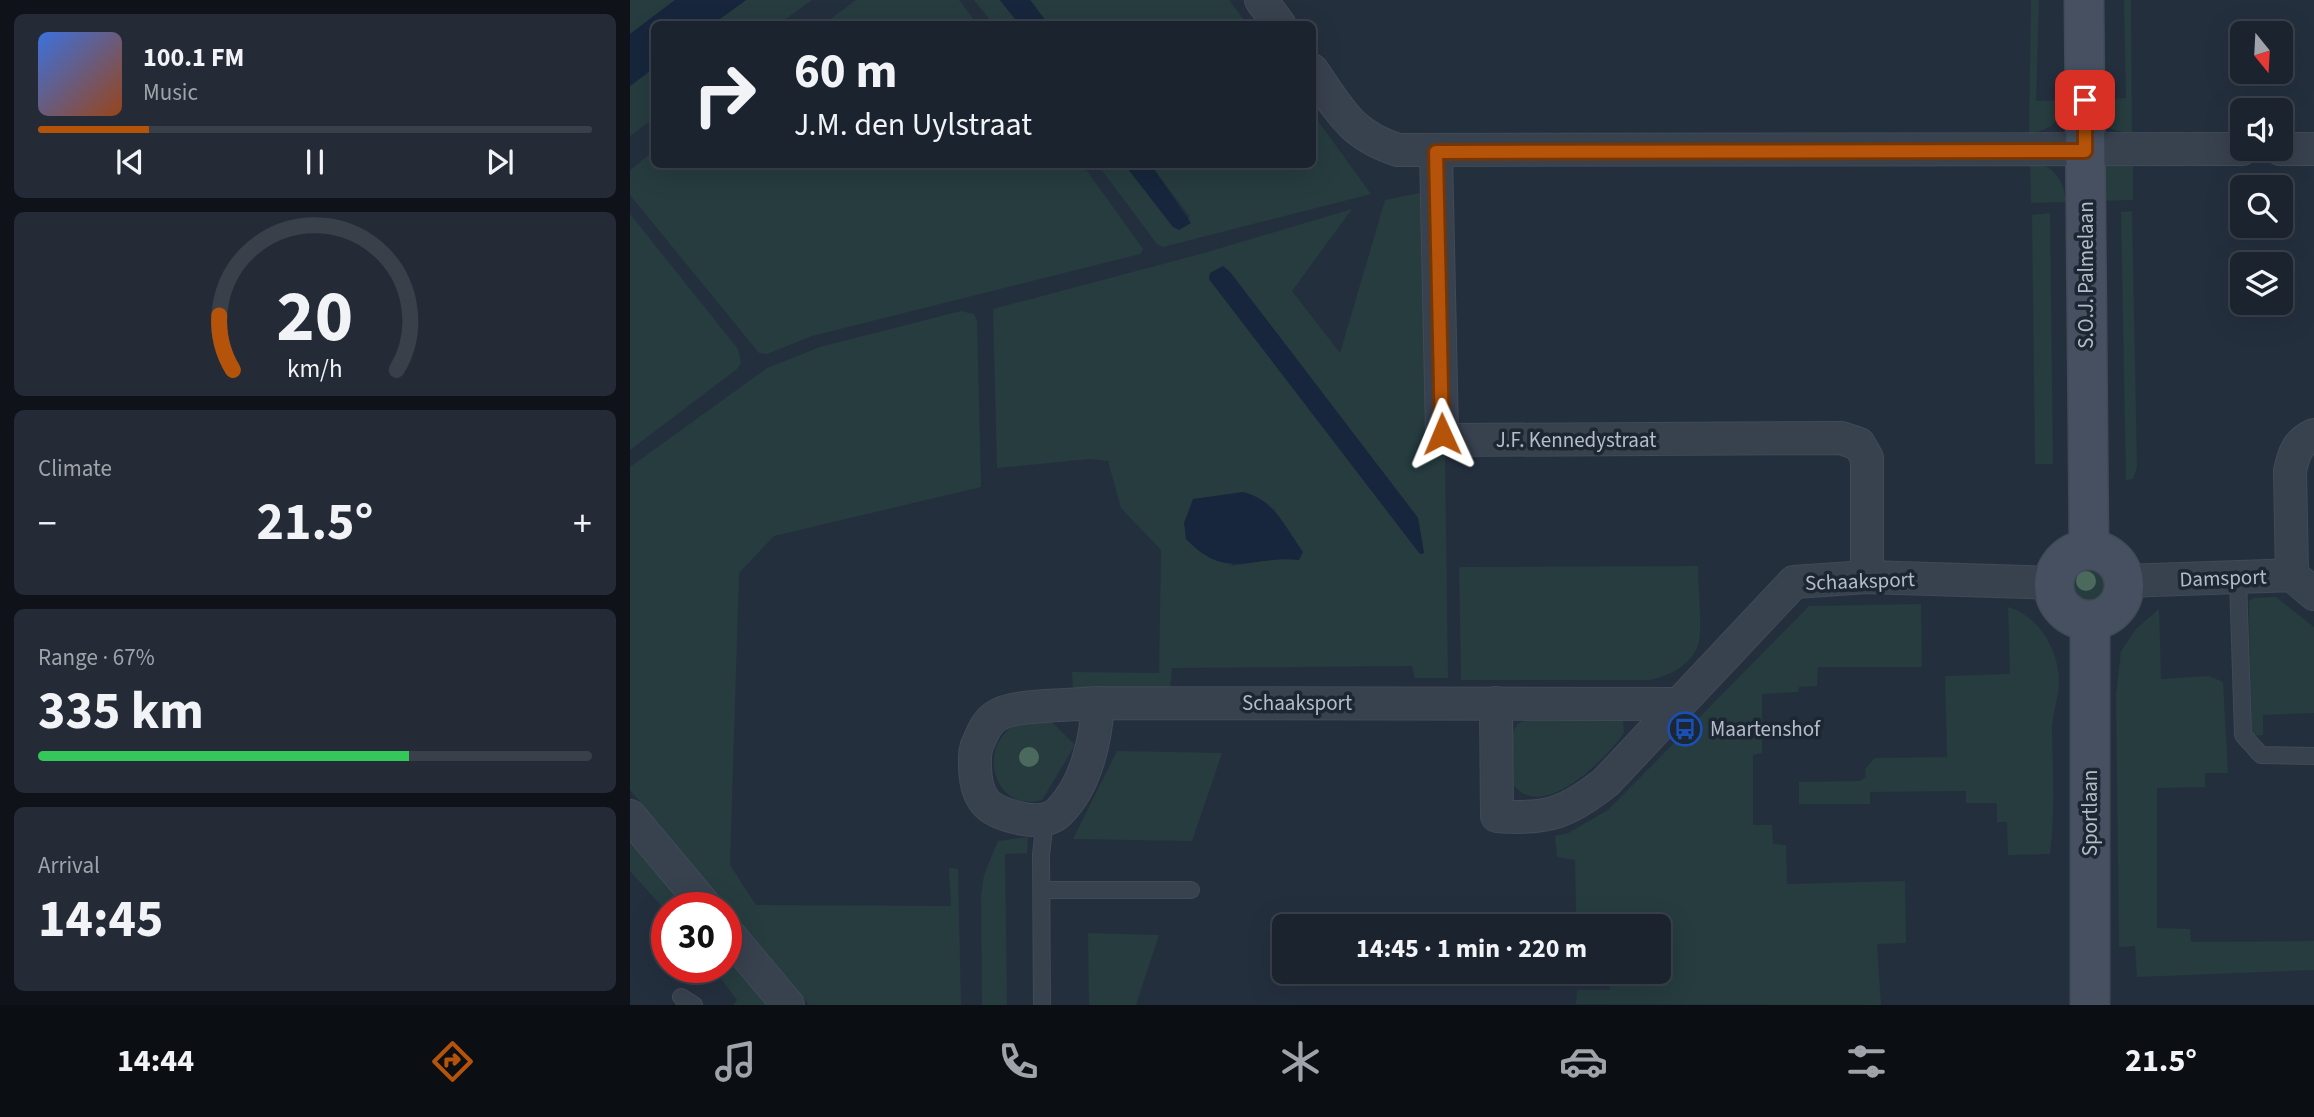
<!DOCTYPE html>
<meta charset="utf-8">
<style>
body{margin:0;font-family:"Source Sans 3",sans-serif;background:#242b36;color:#f1f3f6;height:100vh;display:flex;flex-direction:column;font-size:26px;white-space:nowrap}
*{box-sizing:border-box;margin:0}
p{font-size:23px;color:#a0a4aa}
.icon{flex:none;width:38px;height:38px;fill:none;stroke:currentColor;stroke-width:2;stroke-linecap:round;stroke-linejoin:round}
.map{position:relative;flex:1;overflow:hidden}
.panel{display:flex;flex-direction:column;gap:14px;padding:14px;background:#0f1319;width:630px}
.panel>*{flex:none}
.hud{position:absolute;left:21px;top:21px;width:665px;height:147px;border-radius:10px;box-shadow:0 7px 28px #0002,0 0 0 2px #39404a;background:#1b232e;color:#f1f3f6;overflow:hidden}
.needle{width:46px;rotate:162deg}
.fabs{position:absolute;left:1600px;top:21px;display:grid;gap:14px}
.fabs a{display:grid;place-items:center;width:63px;height:63px;border-radius:10px;background:#1b232e;box-shadow:0 7px 28px #0002,0 0 0 2px #39404a;font-size:35px}
.speed{position:absolute;left:21px;top:892px;display:flex;gap:14px;font-size:35px;font-weight:700;text-align:center}
.speed>*{display:grid;place-content:center;width:91px;height:91px;border-radius:50%;background:#1b232e;box-shadow:0 7px 28px #0002,0 0 0 2px #39404a;line-height:1}
.speed .limit{border:10px solid #d22;background:#fff;color:#111}
.pin{position:absolute;display:grid;place-items:center;width:60px;height:60px;color:#fff;margin:-30px;border-radius:14px;box-shadow:0 4px 10px #0006}
.me{position:absolute;width:77px;margin:-38px;rotate:359deg;stroke-linejoin:round;filter:drop-shadow(0 0 5px #0008)}
.turn{display:flex;align-items:center;gap:24px;height:147px;padding:0 28px;font-size:32px}
.turn .icon{width:91px;height:91px;stroke-width:2.5}
.turn b{display:block;font-size:49px;line-height:60px}
.big{font-size:52px;font-weight:700;line-height:1.1}
.panel .card{flex:1;display:flex;flex-direction:column;justify-content:center;gap:10px;min-width:0;padding:0 24px;border-radius:10px;background:#242b36}
.panel .dial{align-items:center;gap:0}
.dial svg{height:182px;overflow:visible;fill:none;stroke:#39404a;stroke-width:7;stroke-linecap:round;text-anchor:middle}
.dial text{fill:#f1f3f6;stroke:none}
.song{display:flex;align-items:center;gap:21px}
.cover{width:84px;height:84px;border-radius:10px;background:linear-gradient(135deg,hsl(220 70% 55%),hsl(20 70% 35%))}
.played{height:7px;border-radius:4px;background:linear-gradient(90deg,#b45309 20%,#39404a 20%)}
.keys{display:flex;justify-content:space-around;direction:ltr}
.heat{display:flex;justify-content:space-between;align-items:center;font-size:38px;direction:ltr}
.charge{height:10px;border-radius:5px;background:linear-gradient(90deg,#34c759 67%,#39404a 0)}
.trip{position:absolute;left:642px;top:914px;width:399px;height:70px;border-radius:10px;background:#1b232e;box-shadow:0 7px 28px #0002,0 0 0 2px #39404a;font-weight:700;line-height:70px;text-align:center}
.menu{display:flex;height:112px;justify-content:space-around;align-items:center;background:#0b0e12;color:#a0a4aa}
.menu .icon{width:49px;height:49px}
.menu .selected{color:#b45309}
.menu b{font-size:32px;color:#f1f3f6}
main{display:flex;flex:1;min-height:0}
.map>svg:first-child{display:block}
</style>
<main>
<section class="panel">
<div class="card">
<div class="song"><i class="cover"></i><div><b>100.1 FM</b><p>Music</p></div></div>
<div class="played"></div>
<div class="keys"><svg class="icon" aria-label="previous" viewBox="0 0 24 24"><path d="M18 5L8 12l10 7zM5 5v14"/></svg><svg class="icon" aria-label="pause" viewBox="0 0 24 24"><path d="M8 5v14M16 5v14"/></svg><svg class="icon" aria-label="next" viewBox="0 0 24 24"><path d="M6 5l10 7-10 7zM19 5v14"/></svg></div>
</div>
<div class="card dial"><svg viewBox="0 0 100 80">
<path d="M14 69A42 42 0 1 1 86 69"/>
<path d="M14 69A42 42 0 0 1 8 45" stroke="#b45309"/>
<text x="50" y="56" font-size="32" font-weight="700">20</text>
<text x="50" y="72" font-size="11">km/h</text>
</svg></div>
<div class="card"><p>Climate</p>
<div class="heat"><a>−</a><b class="big">21.5°</b><a>+</a></div>
</div>
<div class="card"><p>Range · 67%</p><b class="big">335 km</b><div class="charge"></div></div>
<div class="card"><p>Arrival</p><b class="big">14:45</b></div>
</section>
<div class="map">
<svg width="1684" height="1005" viewBox="0 0 1684 1005">
<rect width="100%" height="100%" fill="#242f3e"/>
<g fill="#263c3f" fill-rule="evenodd">
<path d="M0 0H45L0 34Z"/>
<path d="M116 0H182L149 24H83Z"/>
<path d="M226 0H329L347 24H194Z"/>
<path d="M344 0H370L389 24H363Z"/>
<path d="M400 0H599L617 24H418Z"/>
<path d="M1401 0H1409L1406 101 1435 100C1433 120 1418 132 1399 133Z"/>
<path d="M1494 0H1501L1502 133C1473 130 1474 126 1466 100L1496 98Z"/>
<path d="M24 68V118L0 136V86Z"/>
<path d="M683 114 741 194 533 247 527 244 468 165H495L543 227 560 217 521 165 682 164Z"/>
<path d="M24 151V164L453 165 513 249 510 254 182 336 137 354 129 353 0 195V170Z"/>
<path d="M1503 159V200L1467 201 1472 170 1480 163Z"/>
<path d="M1400 162C1424 165 1433 179 1436 202L1401 203Z"/>
<path d="M789 193 795 196 797 449 815 453 818 678H785L782 666 542 668 540 691H443L442 672 529 673 531 550 491 508 478 461 460 459 367 468 363 309 574 253 722 209 662 291 710 353 755 200ZM600 272 788 518 794 553 790 554 579 279 580 273ZM643 508 657 530 654 558 601 566Z"/>
<path d="M1502 211 1507 467 1503 479 1496 480 1491 212Z"/>
<path d="M1420 213 1423 464H1405L1402 215Z"/>
<path d="M0 214 108 349 111 363 107 369 0 450Z"/>
<path d="M331 311 344 314 347 321 351 487 144 536 109 573 100 865 126 905 321 906 319 868 328 869 331 1005H179L0 790V467L137 368 190 347Z"/>
<circle cx="1460" cy="584" r="19"/>
<path d="M1068 566C1068 584 1073 632 1068 645 1061 665 1038 677 1019 680H831L829 567Z"/>
<path d="M1646 597 1684 627V713L1633 715V735L1621 736 1619 601 1624 598Z"/>
<path d="M1291 604 1292 667H1188L1187 686 1169 687 1168 692 1132 694V753L1123 755V825H1142L1143 844 1156 845 1157 884 1275 881 1276 943 1247 944 1251 1005 946 1004 947 990H980V971H1029V926H931V917L946 915 945 860 927 857 925 836 938 833 978 810 1179 606Z"/>
<path d="M1378 607C1409 616 1429 650 1429 682 1429 698 1422 714 1422 730 1423 772 1425 813 1420 854L1378 855 1377 822H1367V803H1336V791L1240 792V804H1169V782L1230 781 1236 777 1235 769 1245 758 1317 757 1315 676 1380 674Z"/>
<path d="M1529 609 1531 679 1579 676 1593 682 1598 773H1575V787L1527 788V928L1560 929 1561 942 1684 941V970L1507 977 1505 946 1489 947 1486 695 1491 651 1506 629Z"/>
<path d="M985 717 993 720 994 733C975 760 911 825 882 783V735L887 724 898 719Z"/>
<path d="M402 720 422 722 445 745 412 800C358 815 342 729 402 720Z"/>
<path d="M487 751 592 753 562 841 443 839Z"/>
<path d="M398 837 397 853 375 854 377 1005H352L351 895 354 875 368 841Z"/>
<path d="M0 840 57 908H37V912L0 871Z"/>
<path d="M458 933 529 935 506 1005H459Z"/>
<path d="M107 966 139 1005H103L107 1000 91 979Z"/>
</g>
<g fill="#17263c">
<path d="M45 0H116L83 24H24V68L0 86V34Z"/>
<path d="M370 0H400L418 24H389Z"/>
<path d="M495 165H521L561 223 549 230 543 227Z"/>
<path d="M593 266 600 272 788 518 794 553 790 554 579 279 580 273Z"/>
<path d="M613 492C644 499 655 527 673 552L669 560C621 555 597 582 556 539L554 523 563 499Z"/>
</g>
<g fill="none" stroke-linecap="round" stroke-linejoin="round">
<defs>
<g id="lane">
<path d="M1608 579 1613 735 1631 755 1684 756"/>
<path d="M412 890H561"/>
<path d="M51 997 64 1005"/>
<path d="M412 1005 411 855 415 820"/>
</g>
<g id="street">
<path d="M631 0 649 24"/>
<path d="M682 70C710 110 719 134 768 150L1612 149"/>
<path d="M1650 149H1684"/>
<path d="M806 152 812 434 821 440 1211 438 1229 444 1237 458V577"/>
<path d="M1662 575 1660 471C1664 453 1667 443 1684 435"/>
<path d="M1495 581 1662 575 1684 594"/>
<path d="M468 703C466 740 456 785 429 812 420 821 405 821 393 819 360 812 346 803 345 767 345 757 344 750 349 741 354 729 359 718 372 713 389 705 446 705 468 703L1047 704"/>
<path d="M866 703 867 816C917 820 937 813 976 782L1164 582 1237 577 1424 583"/>
<path d="M0 816 77 908"/>
<path d="M96 931 158 1005"/>
</g>
<g id="secondary">
<path d="M1454 0 1459 550"/>
<circle cx="1459" cy="585" r="35"/>
<path d="M1460 620V1005"/>
</g>
</defs>
<use href="#lane" stroke="#414a57" stroke-width="18"/>
<use href="#street" stroke="#414a57" stroke-width="34"/>
<use href="#secondary" stroke="#414a57" stroke-width="41"/>
<use href="#lane" stroke="#38414e" stroke-width="16"/>
<use href="#street" stroke="#38414e" stroke-width="32"/>
<use href="#secondary" stroke="#465061" stroke-width="38"/>
</g>
<g fill="#4b6a5d">
<circle cx="1456" cy="581" r="10"/>
<circle cx="399" cy="757" r="10"/>
</g>
<g fill="none" stroke-linecap="round" stroke-linejoin="round">
<defs>
<path id="route" d="M812 434 806 152 1455 151V100"/>
</defs>
<use href="#route" stroke="#753606" stroke-width="18"/>
<use href="#route" stroke="#b45309" stroke-width="12"/>
</g>
<defs>
<symbol id="bus-ring" viewBox="-11 -11 22 22"><circle r="9.5" fill="#1d2633" stroke="#1a4fb4" stroke-width="1.5"/><path d="M-5-6H5V4H4V6H2V4H-2V6H-4V4H-5ZM-3.5-4V0h7V-4ZM-3.5 1.2v1.5H-2V1.2ZM2 1.2v1.5H3.5V1.2Z" fill="#1a4fb4"/></symbol>
</defs>
<g fill-rule="evenodd">
<use href="#bus-ring" x="1036" y="710" width="38" height="38"/>
</g>
<g text-anchor="middle" stroke-width="7" stroke-linejoin="round" paint-order="stroke">
<g font-size="21" fill="#b4bcc9" stroke="#1d2633">
<text transform="translate(1456 275) rotate(-90)" y="7">S.O.J. Palmelaan</text>
<text x="946" y="447">J.F. Kennedystraat</text>
<text transform="translate(1593 578) rotate(-2)" y="7">Damsport</text>
<text transform="translate(1230 581) rotate(-2)" y="7">Schaaksport</text>
<text x="667" y="710">Schaaksport</text>
<text transform="translate(1460 813) rotate(-90)" y="7">Sportlaan</text>
</g>
<g font-size="21" fill="#b4bcc9" stroke="#1d2633" text-anchor="start">
<text x="1080" y="736">Maartenshof</text>
</g>
</g>
</svg>
<div class="fabs">
<a><svg class="needle" viewBox="-14 -14 28 28"><path d="M0-13l5 13h-10z" fill="#e53935"/><path d="M0 13l5-13h-10z" fill="#a0a4aa"/></svg></a>
<a><svg class="icon" aria-label="sound" viewBox="0 0 24 24"><path d="M4 9h4l5-4v14l-5-4H4zM17 9q2 3 0 6"/></svg></a>
<a><svg class="icon" aria-label="search" viewBox="0 0 24 24"><circle cx="10" cy="10" r="6"/><path d="M15 15l6 6"/></svg></a>
<a><svg class="icon" aria-label="layers" viewBox="0 0 24 24"><path d="M12 4l9 5-9 5-9-5zM3 14l9 5 9-5"/></svg></a>
</div>
<div class="speed"><div class="limit">30</div></div>
<div class="pin" style="left:1455px;top:100px;background:#d93025"><svg class="icon" aria-label="arrive" viewBox="0 0 24 24"><path d="M6 21V4h12l-3 4 3 4H6"/></svg></div>
<svg class="me" style="left:812px;top:434px" viewBox="-20 -20 40 40"><path d="M0-17L14 15 0 8-14 15z" fill="#b45309" stroke="#fff" stroke-width="4"/></svg>
<div class="trip">14:45 · 1 min · 220 m</div>
<div class="hud">
<div class="turn"><svg class="icon" aria-label="right" viewBox="0 0 24 24"><path d="M7 20v-9h11M14 6l5 5-5 5"/></svg><div><b>60 m</b>J.M. den Uylstraat</div></div>
</div>
</div>
</main>
<nav class="menu">
<b>14:44</b>
<svg class="icon selected" aria-label="directions" viewBox="0 0 24 24"><path d="M12 3l9 9-9 9-9-9zM9 14v-3h6M13 9l2 2-2 2"/></svg>
<svg class="icon" aria-label="music" viewBox="0 0 24 24"><path d="M9 18V5l10-2v13"/><circle cx="6" cy="18" r="3"/><circle cx="16" cy="16" r="3"/></svg>
<svg class="icon" aria-label="phone" viewBox="0 0 24 24"><path d="M5 4h4l2 5-3 2q2 4 5 5l2-3 5 2v4C11 20 4 13 5 4z"/></svg>
<svg class="icon" aria-label="climate" viewBox="0 0 24 24"><path d="M12 3v18M4 7l16 10M4 17L20 7"/></svg>
<svg class="icon" aria-label="car" viewBox="0 0 24 24"><path d="M5 17H2v-5l4-1 3-4h7l3 4 3 1v5h-3M9 17h6M6 11h13"/><circle cx="7" cy="17" r="2"/><circle cx="17" cy="17" r="2"/></svg>
<svg class="icon" aria-label="filters" viewBox="0 0 24 24"><path d="M4 7h16M4 17h16"/><circle cx="9" cy="7" r="2"/><circle cx="15" cy="17" r="2"/></svg>
<b>21.5°</b>
</nav>
